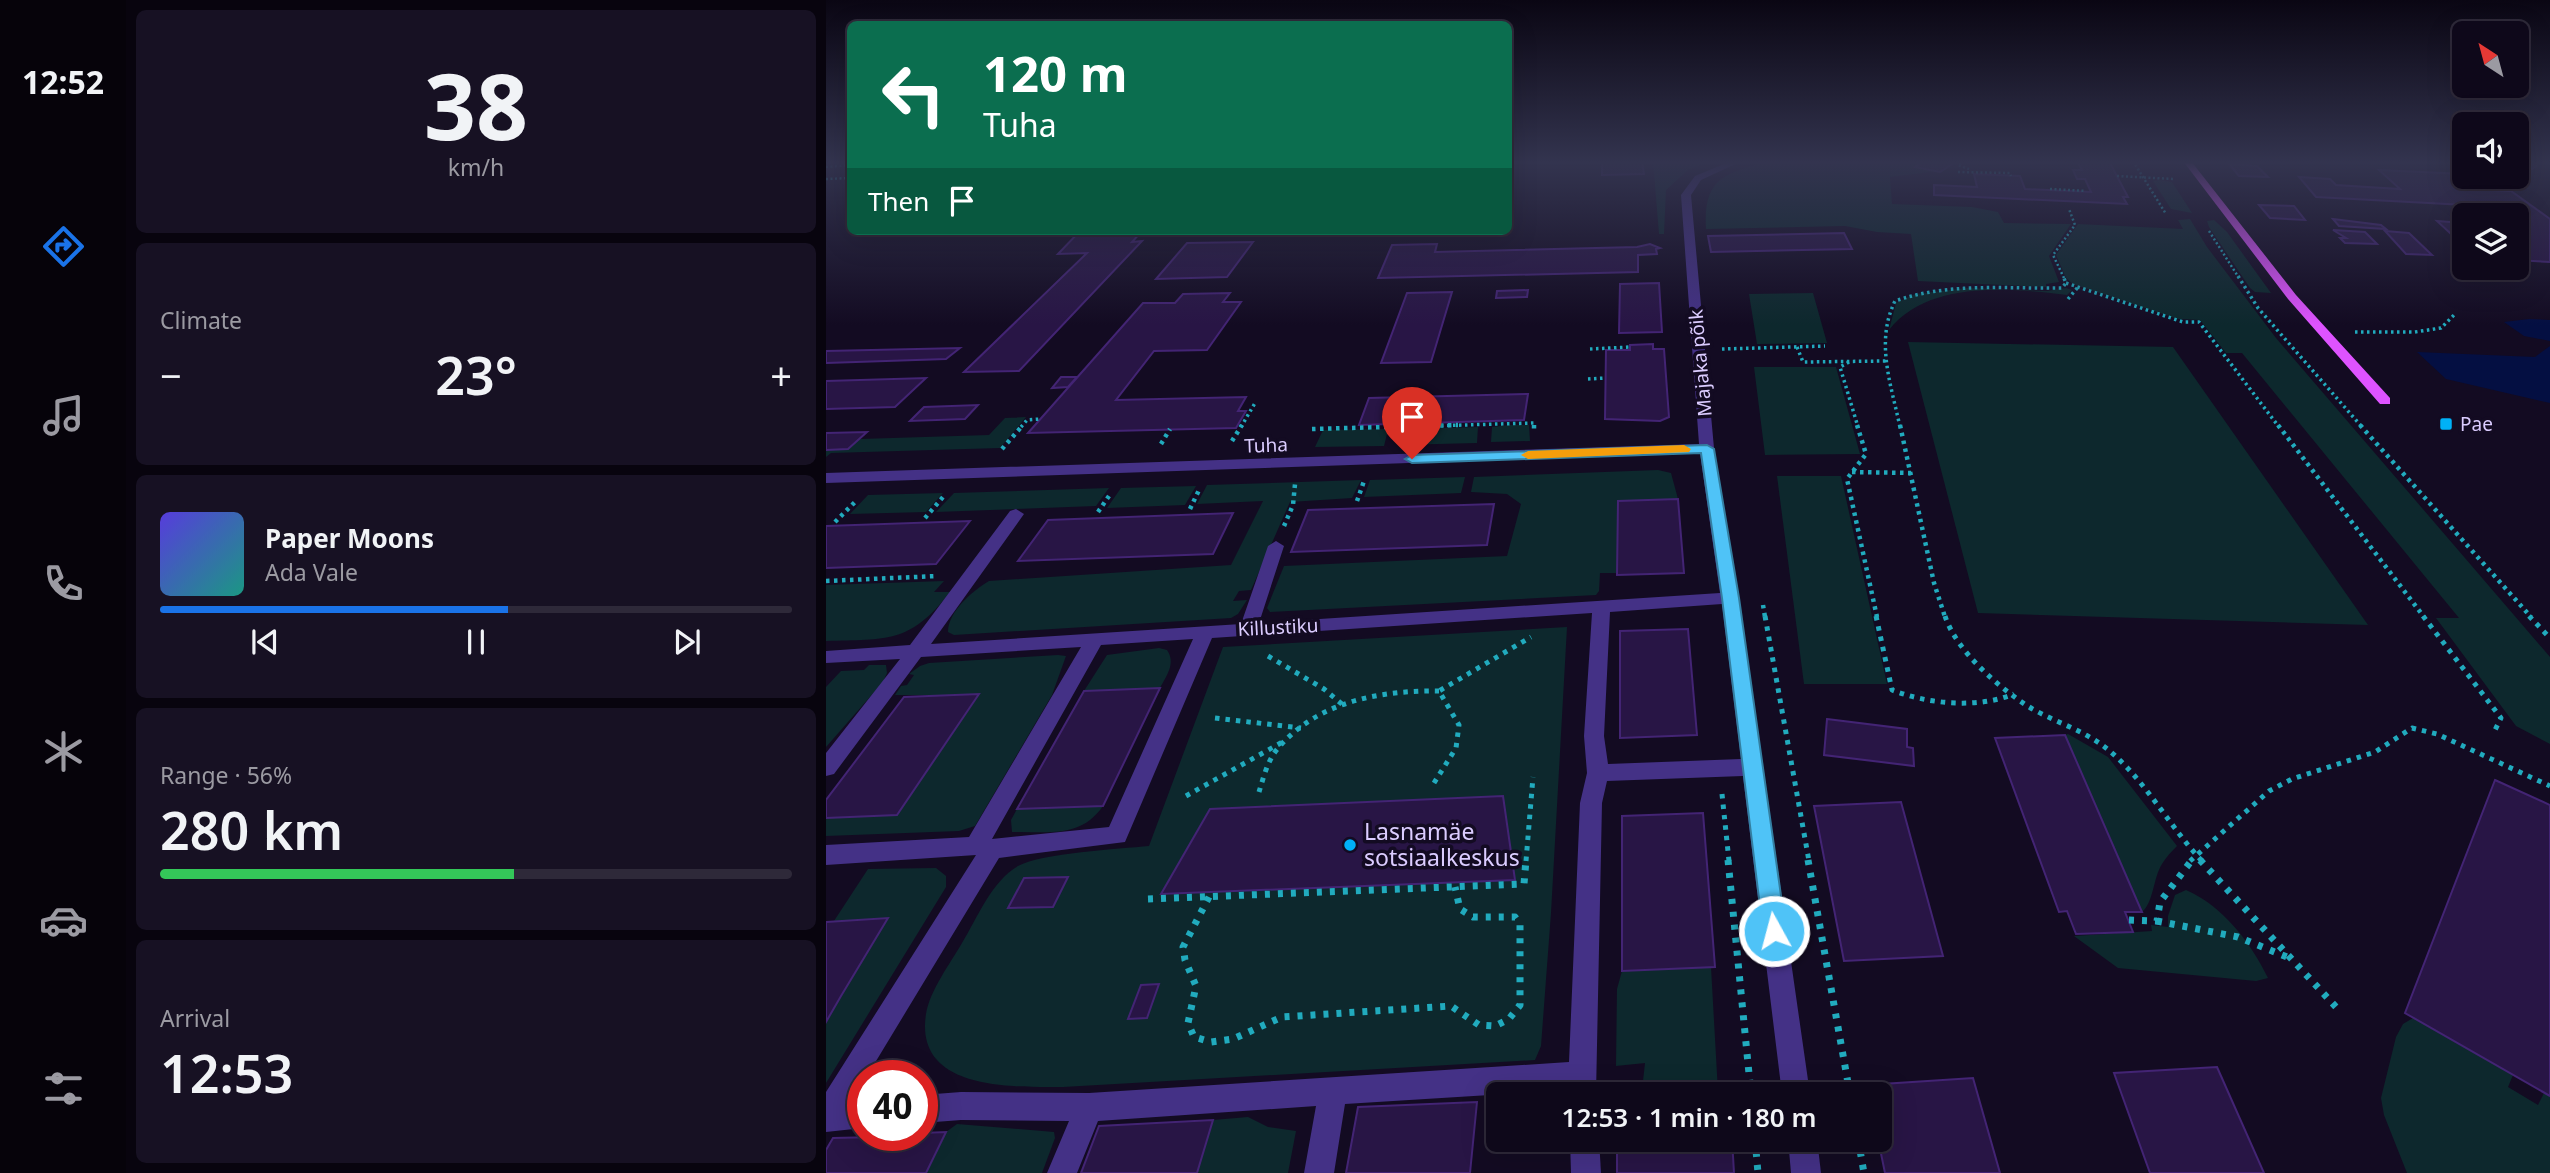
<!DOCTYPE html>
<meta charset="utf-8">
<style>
body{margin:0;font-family:"Noto Sans",sans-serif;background:#171123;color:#f1f3f6;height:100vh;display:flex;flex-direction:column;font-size:26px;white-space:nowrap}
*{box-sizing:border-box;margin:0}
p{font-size:23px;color:#9b9aa2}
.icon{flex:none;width:38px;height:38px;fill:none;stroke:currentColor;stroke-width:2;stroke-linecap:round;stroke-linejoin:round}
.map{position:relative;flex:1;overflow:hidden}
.side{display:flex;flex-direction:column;gap:10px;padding:10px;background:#08040e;width:700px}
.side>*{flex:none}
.top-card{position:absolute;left:21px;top:21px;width:665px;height:214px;border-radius:10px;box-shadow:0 7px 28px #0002,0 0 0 2px #2e2939;background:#0b6e4f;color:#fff;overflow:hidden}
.needle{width:46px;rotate:324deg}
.controls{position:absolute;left:1626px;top:21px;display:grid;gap:14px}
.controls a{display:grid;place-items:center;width:77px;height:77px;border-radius:10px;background:#0e081a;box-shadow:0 7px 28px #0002,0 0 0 2px #2e2939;font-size:35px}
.speed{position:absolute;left:21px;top:1060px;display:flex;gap:14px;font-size:35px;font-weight:700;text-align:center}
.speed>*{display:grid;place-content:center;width:91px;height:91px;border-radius:50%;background:#0e081a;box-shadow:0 7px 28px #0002,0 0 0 2px #2e2939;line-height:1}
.speed .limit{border:10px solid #d22;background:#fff;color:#111}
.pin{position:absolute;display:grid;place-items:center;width:60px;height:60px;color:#fff;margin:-72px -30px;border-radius:50% 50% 50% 0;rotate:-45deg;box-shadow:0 0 7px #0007}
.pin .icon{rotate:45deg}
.me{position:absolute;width:77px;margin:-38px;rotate:353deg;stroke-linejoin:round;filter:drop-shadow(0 0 5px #0008)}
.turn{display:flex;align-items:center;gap:24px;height:147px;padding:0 21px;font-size:32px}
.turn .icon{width:91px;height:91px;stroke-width:2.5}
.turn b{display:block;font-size:49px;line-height:60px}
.then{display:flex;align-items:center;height:66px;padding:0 21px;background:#0003;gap:14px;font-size:26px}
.big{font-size:52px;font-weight:600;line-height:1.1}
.side .widget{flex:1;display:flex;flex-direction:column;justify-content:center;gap:10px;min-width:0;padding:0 24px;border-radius:10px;background:#171123}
.side .dial{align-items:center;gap:0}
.dial b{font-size:91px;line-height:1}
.song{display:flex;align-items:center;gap:21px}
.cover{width:84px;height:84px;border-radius:10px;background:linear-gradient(135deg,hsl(250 70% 55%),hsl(170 70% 35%))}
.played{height:7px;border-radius:4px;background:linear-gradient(90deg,#1a73e8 55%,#2e2939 55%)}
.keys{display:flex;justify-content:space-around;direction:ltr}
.heat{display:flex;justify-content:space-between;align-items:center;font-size:38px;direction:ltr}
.charge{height:10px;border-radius:5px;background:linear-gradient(90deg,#34c759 56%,#2e2939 0)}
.trip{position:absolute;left:660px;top:1082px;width:406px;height:70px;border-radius:10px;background:#0e081a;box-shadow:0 7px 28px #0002,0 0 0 2px #2e2939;font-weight:600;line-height:70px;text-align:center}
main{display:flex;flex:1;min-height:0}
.menu{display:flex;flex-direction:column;width:126px;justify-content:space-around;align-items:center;background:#06030a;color:#9b9aa2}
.menu .icon{width:49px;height:49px}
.menu .selected{color:#1a73e8}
.menu b{font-size:32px;color:#f1f3f6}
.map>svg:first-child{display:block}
</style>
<main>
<nav class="menu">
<b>12:52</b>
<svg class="icon selected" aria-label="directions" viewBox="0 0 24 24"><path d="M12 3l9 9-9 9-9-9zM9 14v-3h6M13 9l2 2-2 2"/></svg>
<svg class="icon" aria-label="music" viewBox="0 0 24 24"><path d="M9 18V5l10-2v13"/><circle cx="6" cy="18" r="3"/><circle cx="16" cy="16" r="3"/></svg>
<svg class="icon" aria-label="phone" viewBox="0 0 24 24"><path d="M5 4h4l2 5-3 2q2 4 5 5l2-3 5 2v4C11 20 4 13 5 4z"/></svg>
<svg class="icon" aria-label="climate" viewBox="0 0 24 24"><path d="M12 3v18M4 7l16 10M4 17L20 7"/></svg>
<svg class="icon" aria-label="car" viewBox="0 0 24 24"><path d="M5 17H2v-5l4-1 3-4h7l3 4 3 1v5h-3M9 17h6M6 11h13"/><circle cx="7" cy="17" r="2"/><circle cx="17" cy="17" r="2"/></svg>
<svg class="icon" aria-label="filters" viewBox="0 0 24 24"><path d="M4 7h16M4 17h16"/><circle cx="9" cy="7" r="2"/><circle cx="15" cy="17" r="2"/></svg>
</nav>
<section class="side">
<div class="widget dial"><b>38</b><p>km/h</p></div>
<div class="widget"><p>Climate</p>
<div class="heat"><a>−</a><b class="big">23°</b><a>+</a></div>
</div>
<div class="widget">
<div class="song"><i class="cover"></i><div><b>Paper Moons</b><p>Ada Vale</p></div></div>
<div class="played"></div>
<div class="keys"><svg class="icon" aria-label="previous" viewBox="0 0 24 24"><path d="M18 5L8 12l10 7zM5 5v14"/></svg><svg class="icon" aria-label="pause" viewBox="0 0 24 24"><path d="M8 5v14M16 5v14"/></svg><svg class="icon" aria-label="next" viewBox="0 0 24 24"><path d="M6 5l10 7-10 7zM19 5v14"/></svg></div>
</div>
<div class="widget"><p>Range · 56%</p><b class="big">280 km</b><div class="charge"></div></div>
<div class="widget"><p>Arrival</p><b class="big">12:53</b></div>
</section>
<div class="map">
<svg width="1724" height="1173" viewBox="0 0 1724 1173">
<rect width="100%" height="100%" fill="#130b22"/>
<g fill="#0d282d">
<path d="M827 161H884L862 170 840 190 838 234H833Z"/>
<path d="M942 161H1098L1090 167 1112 171 1064 177 1066 204 1146 207 1172 212 1178 223 1245 224 1223 256 1233 282 1220 284V287L1092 281 1085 234 1051 232 1019 226 880 229C877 178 898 174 942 161Z"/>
<path d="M1334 180 1346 182 1366 213 1345 209 1327 181Z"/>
<path d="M1364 219 1381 247 1450 338 1724 657V744L1690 726 1610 618H1633L1416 353H1400L1374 320 1352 319 1247 284 1240 278 1230 255 1252 224 1357 229 1352 220Z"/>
<path d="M1388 220 1401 232 1445 293 1429 292 1424 288 1383 227 1381 221Z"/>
<path d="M1141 288 1221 291 1240 288 1246 290 1241 295C1185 288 1102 280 1063 330L1070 303 1089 294Z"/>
<path d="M987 293 1001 343 931 344 923 294Z"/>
<path d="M1082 342 1347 347 1542 625 1152 613Z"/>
<path d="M928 367H1010L1034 454 939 455Z"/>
<path d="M200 417 174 448 5 453 0 457V450L22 449 34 439 163 435 179 418Z"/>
<path d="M683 425H703L704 441 665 442 666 427Z"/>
<path d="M652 427 651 443 572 445 574 430 578 429Z"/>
<path d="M560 429 562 430 558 446 489 447 497 430Z"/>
<path d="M832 470 845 473 852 499 791 573H774L773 591 770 595 444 612 441 608 458 566 681 556 695 504 681 494 645 492 648 477Z"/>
<path d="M951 476H1015L1061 684H978Z"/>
<path d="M639 477 635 493 538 497 544 480Z"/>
<path d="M535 480 526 498 464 502 425 590 413 591 407 601 421 600 412 614 405 618 128 635 122 632C122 612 146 591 163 581L405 565 437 501 371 504 381 485Z"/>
<path d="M370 486 359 505 281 508 295 488Z"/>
<path d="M283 488 270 506 110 512 128 493Z"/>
<path d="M117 493 100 512 24 514 42 495Z"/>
<path d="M118 581 108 592H124C84 644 61 639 0 641V585Z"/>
<path d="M741 627 725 913 715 1046 709 1060 237 1087C186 1087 88 1091 100 1014 104 990 124 964 136 943 152 917 165 882 192 866 216 853 293 849 323 846L397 647Z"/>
<path d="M333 648 341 650C350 663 341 675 334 688L258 691 281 655Z"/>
<path d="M232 655 240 656 226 695 149 826 133 831 0 836V818L71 815 153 695H69L75 686 81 685 88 675 83 674 94 666 103 663Z"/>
<path d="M43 665H60L61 673 57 682 0 747V687L15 671 38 670Z"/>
<path d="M1242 734 1282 757 1351 846C1346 851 1340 857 1336 864 1327 878 1328 902 1316 912L1239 735Z"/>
<path d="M277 806C254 839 223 831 186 832L185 820 191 809Z"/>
<path d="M110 868 120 876V887L0 1083V1022L61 919 8 921 42 869Z"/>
<path d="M1360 890C1397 906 1425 943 1442 978L1430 981 1292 968 1248 936 1326 931 1325 925 1342 927V916L1349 895Z"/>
<path d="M885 967 892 1092 791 1094 789 1084 817 1081 819 1063 790 1066 791 989 796 971Z"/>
<path d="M1587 1018 1687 1075 1682 1087 1712 1105 1718 1093 1724 1096V1173H1581L1558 1115 1555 1098 1570 1037 1577 1024Z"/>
<path d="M422 1117 442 1127 470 1131 462 1173H371L387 1120Z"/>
<path d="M131 1124 228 1132 229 1138 216 1173H100L120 1132Z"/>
</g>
<g fill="#040f42">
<path d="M1703 319 1724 320V341L1698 336 1678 322Z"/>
<path d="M1724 346V403L1620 379 1591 352 1709 357Z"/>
</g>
<g fill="#281545" stroke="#432474" stroke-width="2">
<path d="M776 161H816L818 174 776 175Z"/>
<path d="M1098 161H1131L1114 172 1089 167Z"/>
<path d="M1251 161H1283L1302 197H1297L1301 204 1108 195V185L1151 187 1148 174 1194 176 1199 189 1265 192 1259 179H1251L1247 170H1256Z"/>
<path d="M1690 161H1703L1710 166 1706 169 1690 168Z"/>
<path d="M1403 164 1431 166 1442 177 1413 176Z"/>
<path d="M1553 170 1638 174V177H1647L1664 190 1685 191 1724 219V262L1690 260V215H1653L1640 205 1490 197 1473 177 1504 179 1510 185 1574 189Z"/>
<path d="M1433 205 1468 206 1479 220 1444 218Z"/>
<path d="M1507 219 1555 225 1560 229 1513 226Z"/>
<path d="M1611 221 1638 223V246Z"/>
<path d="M1507 230 1539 232 1551 244 1519 243 1514 238H1520Z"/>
<path d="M254 231H316L306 242 316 241 193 371 138 372 261 253 232 254Z"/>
<path d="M1559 231 1583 233 1606 255 1580 254Z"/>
<path d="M1018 233 1026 249 885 252 882 236Z"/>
<path d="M427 242 401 277 330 279 361 243Z"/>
<path d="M611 244 609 252 811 247 824 244 834 248 830 249 831 254 812 255V272L552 278 566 245Z"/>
<path d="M833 283 836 332 793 333 794 284Z"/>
<path d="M702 290 701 297 670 298 671 291Z"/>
<path d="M626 292 605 362 555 363 581 293Z"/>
<path d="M404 293 397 302H415L381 350 328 351 290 400 420 397 412 411H420L410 428 202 433 317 303H349L357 294Z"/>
<path d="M827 344V349H838L843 417 834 421 779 419 780 350H804V345Z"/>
<path d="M134 348 120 359 0 363V351Z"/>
<path d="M235 377H251L242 387 226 388Z"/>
<path d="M100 378 69 407 0 409V381Z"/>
<path d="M702 394 698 420 533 425 543 398Z"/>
<path d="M152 405 139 419 84 421 98 407Z"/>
<path d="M41 432 22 449 0 450V433Z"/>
<path d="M852 499 858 573 791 575 792 501Z"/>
<path d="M668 504 661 545 465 552 482 510Z"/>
<path d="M407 513 387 554 192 561 222 520Z"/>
<path d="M144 521 110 564 0 568V526Z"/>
<path d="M862 629 871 735 794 738V631Z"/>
<path d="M334 688 277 806 191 809 258 691Z"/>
<path d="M153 694 71 815 0 818V800L78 697Z"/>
<path d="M1001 719 1081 729V747L1087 748 1088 766 998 755Z"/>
<path d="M1239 735 1316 912H1299L1307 932 1250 934 1241 911 1233 912 1169 738Z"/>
<path d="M1669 780 1724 805V1096L1579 1013Z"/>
<path d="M677 796 689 880 335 894 384 809Z"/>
<path d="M1075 802 1117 956 1018 961 988 806Z"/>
<path d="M877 813 889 967 796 971V816Z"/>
<path d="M242 877 227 907 182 908 198 878Z"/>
<path d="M62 918 15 996 0 1022V922Z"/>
<path d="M333 984 321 1018 302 1019 315 985Z"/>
<path d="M1391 1067 1438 1173H1324L1288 1073Z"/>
<path d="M1147 1078 1174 1173H1059L1052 1139 1054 1094H1043L1041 1085Z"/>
<path d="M651 1102 644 1173H520L532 1107Z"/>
<path d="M387 1120 371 1173H255L273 1126Z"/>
<path d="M120 1132 100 1173H0V1150L7 1138 96 1136V1133Z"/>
<path d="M791 1139H906L908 1173H791Z"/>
</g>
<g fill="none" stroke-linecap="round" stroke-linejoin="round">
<g stroke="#21abbe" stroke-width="2.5" stroke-dasharray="2 2.5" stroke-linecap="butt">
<path d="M1139 161 1132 165 1143 169"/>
<path d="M1307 161 1340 214"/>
<path d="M0 167 24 165"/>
<path d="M1132 172 1184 173 1185 176"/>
<path d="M1291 176 1348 179"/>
<path d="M0 179 24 178"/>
<path d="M1224 189 1260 191"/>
<path d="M1383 231 1413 278"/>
<path d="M1238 278 1227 255 1249 225 1243 209"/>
</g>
<g stroke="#21abbe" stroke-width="3.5" stroke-dasharray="2.5 3.5" stroke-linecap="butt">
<path d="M1412 276 1432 308 1536 427"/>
<path d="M1240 283 1357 322H1373L1453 427"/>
<path d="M1242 299 1252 287"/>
<path d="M1529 332H1589L1615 328 1628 315"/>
<path d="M971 347 977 362 1060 361"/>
<path d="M764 349 804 347"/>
<path d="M896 349 999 346"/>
<path d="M1023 362 1014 367 1032 427"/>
<path d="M762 379 779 378"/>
<path d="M195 427 201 420 214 419"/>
<path d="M415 427 429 403"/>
<path d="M567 427 708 423V427"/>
<path d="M1074 427C1065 384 1049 342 1069 301 1124 282 1179 289 1236 288L1240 283 1237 276"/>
</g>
<g stroke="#21abbe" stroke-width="4.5" stroke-dasharray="3.5 4.5" stroke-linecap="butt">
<path d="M708 425V431"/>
<path d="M1031 425 1040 454 1021 479 1051 617"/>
<path d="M1074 425 1108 583 1119 617"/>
<path d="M1452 425 1598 617"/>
<path d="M1534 425 1705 617"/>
<path d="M486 429 632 425"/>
<path d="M406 441 416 425"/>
<path d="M335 444 344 429"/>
<path d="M176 449 197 425"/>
<path d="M1026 472 1085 473"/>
<path d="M531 501 538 481"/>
<path d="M364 509 373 490"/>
<path d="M272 512 285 493"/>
<path d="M99 518 117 497"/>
<path d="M9 522 29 502"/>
<path d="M458 526 467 505 469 484"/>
<path d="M0 581 111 576"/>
<path d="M937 605 939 617"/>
</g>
<g stroke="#21abbe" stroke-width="5" stroke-dasharray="4.5 6" stroke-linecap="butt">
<path d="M939 616 983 861"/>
<path d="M1050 616 1066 690C1102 704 1151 709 1188 694"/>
<path d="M1119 616C1130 650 1170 685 1200 705 1225 721 1256 729 1280 748 1318 778 1343 826 1376 861"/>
<path d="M1597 616 1675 718 1667 734"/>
<path d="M1703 616 1724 638"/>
<path d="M442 656 498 689 517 705"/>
<path d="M389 718 475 728"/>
<path d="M608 783 630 748 633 725 613 691 705 637"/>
<path d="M433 792C437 779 441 763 449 752 488 702 554 690 613 691"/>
<path d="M896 794 903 861"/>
<path d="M360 796 460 740"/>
<path d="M700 861 707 777"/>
<path d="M1364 861 1443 791 1466 779 1549 752 1586 728 1611 734 1724 786"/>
</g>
<g stroke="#21abbe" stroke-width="7" stroke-dasharray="5 8" stroke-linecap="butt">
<path d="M902 860 925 1094"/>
<path d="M982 860 1024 1094"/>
<path d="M1374 860 1510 1007"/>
<path d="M383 897 357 947 359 960 370 986 362 1023 368 1037 385 1042 407 1039 456 1017 625 1006 653 1025 669 1026 683 1019 694 1005V924L689 917H647L634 909 629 887"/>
<path d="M322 899 698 884 700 860"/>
<path d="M1303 920 1331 921 1334 902 1366 860"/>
<path d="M1331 921 1412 937 1461 957"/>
<path d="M929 1139 932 1173"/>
<path d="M1032 1139 1038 1173"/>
</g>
<g fill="#443186" fill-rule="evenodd">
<path d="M905 161H916L875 180 865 195 888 448 913 598 984 1094H956L917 776 781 781 776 803 770 1094H742V1090L519 1104 508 1173H478L490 1106 272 1121 251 1173H221L243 1121 135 1120 96 1123V1095L135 1092 263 1093 743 1062 754 803 761 773 758 736 766 613 386 638 299 842 173 858 41 1076H37V1084L26 1101 37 1100V1128L0 1132V1092L150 855 0 865V845L143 837 255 647 95 657 8 774 0 776V753L74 659 0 663V651L84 645 184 511 190 509 198 514 105 644 415 624 442 546 450 541 458 546 433 623 894 593 874 453 0 483V473L873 444 855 195 869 176ZM896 604 915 759 782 764 778 736 784 612ZM367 639 283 827 166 839 275 645Z"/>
<path d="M744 1139H773L775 1173H745Z"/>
<path d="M962 1139H991L995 1173H965Z"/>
</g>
<path fill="#de53ff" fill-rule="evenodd" d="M1357 161H1365L1470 295 1564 398V404H1554L1462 299Z"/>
</g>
<linearGradient id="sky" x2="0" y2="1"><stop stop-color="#0a0613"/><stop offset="0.5" stop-color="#33344f"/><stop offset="1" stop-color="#33344f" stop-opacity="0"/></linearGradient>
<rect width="1724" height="325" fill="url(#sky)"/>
<path fill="#4fc3f7" stroke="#337fa1" stroke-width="2" d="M881 445 888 449 913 598 960 931 956 938 948 941 941 938 937 931 896 598 875 453 586 463 579 459 586 455Z"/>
<path fill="#f59e0b" d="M858 445 865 449 863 452 702 459 695 455 702 451Z"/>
<g fill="#00b1f7" stroke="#130b22" stroke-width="2.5">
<rect x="1613" y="417" width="14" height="14" rx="3.5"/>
<circle cx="524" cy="845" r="7"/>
</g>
<g text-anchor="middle" stroke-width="7" stroke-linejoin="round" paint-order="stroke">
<g font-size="19" fill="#dbccff" stroke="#130b22">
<text transform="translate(874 363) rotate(-95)" y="7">Majaka põik</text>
<text transform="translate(440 445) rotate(-2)" y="7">Tuha</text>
<text transform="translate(452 627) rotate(-3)" y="7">Killustiku</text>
</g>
<g font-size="19" fill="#dbccff" stroke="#130b22" text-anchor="start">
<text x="1634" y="431">Pae</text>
</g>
<g font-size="23" fill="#dbccff" stroke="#130b22" text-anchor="start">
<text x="538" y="840">Lasnamäe<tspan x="538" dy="26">sotsiaalkeskus</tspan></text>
</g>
</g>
</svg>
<div class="controls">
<a><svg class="needle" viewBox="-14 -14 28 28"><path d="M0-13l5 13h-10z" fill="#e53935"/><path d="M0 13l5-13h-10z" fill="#9b9aa2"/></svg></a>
<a><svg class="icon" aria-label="sound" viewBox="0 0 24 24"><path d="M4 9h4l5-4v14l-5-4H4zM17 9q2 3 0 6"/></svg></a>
<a><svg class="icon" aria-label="layers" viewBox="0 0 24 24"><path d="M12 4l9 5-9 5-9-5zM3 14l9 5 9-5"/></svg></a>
</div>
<div class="speed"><div class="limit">40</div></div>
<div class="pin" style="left:586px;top:459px;background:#d93025"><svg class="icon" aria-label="arrive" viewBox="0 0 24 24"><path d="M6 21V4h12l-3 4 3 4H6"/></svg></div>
<svg class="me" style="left:948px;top:931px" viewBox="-20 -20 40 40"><circle r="17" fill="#4fc3f7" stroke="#fff" stroke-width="3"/><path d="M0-11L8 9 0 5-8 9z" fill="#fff"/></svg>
<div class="trip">12:53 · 1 min · 180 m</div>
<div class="top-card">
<div class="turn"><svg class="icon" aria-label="left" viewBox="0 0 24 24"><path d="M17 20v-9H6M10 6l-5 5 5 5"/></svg><div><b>120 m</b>Tuha</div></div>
<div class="then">Then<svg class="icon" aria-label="arrive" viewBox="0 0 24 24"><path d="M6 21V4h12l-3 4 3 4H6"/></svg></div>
</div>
</div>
</main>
